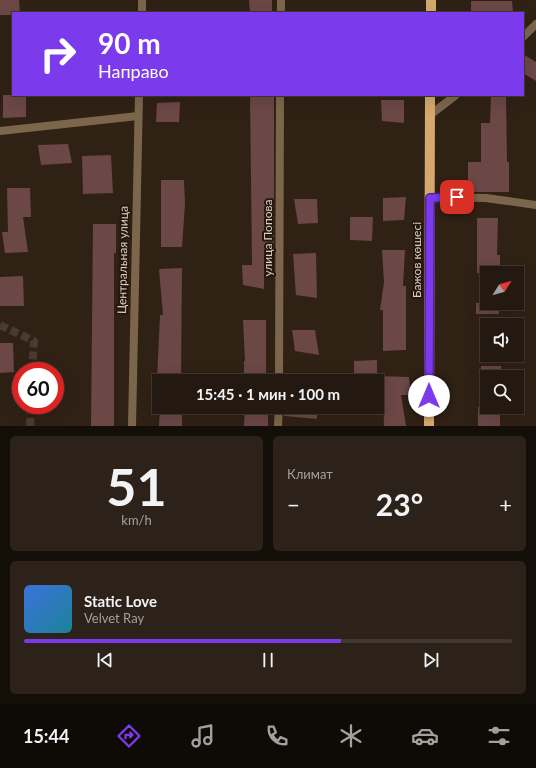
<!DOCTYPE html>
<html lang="ru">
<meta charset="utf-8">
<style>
body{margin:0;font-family:Lato,sans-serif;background:#2c2219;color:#f1f3f6;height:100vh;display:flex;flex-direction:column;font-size:15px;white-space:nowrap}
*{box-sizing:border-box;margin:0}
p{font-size:13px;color:#a3a09f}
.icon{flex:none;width:22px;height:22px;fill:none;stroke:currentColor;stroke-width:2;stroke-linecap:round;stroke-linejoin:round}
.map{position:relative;height:426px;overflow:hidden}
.panel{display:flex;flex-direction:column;gap:10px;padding:10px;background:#140e09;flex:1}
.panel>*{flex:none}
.hud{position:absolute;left:12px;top:12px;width:512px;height:84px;border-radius:0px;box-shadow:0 4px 16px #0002,0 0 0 1px #413830;background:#7c3aed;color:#fff;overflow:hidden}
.needle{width:26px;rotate:53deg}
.controls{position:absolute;left:480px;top:266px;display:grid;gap:8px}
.controls a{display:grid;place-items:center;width:44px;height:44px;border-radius:0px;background:#241910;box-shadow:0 4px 16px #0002,0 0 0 1px #413830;font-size:20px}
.speed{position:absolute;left:12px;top:362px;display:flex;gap:8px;font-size:20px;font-weight:700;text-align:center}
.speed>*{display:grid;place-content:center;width:52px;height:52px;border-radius:50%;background:#241910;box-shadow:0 4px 16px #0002,0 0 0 1px #413830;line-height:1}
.speed .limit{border:6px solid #d22;background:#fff;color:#111}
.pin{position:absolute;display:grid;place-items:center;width:34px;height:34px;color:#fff;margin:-17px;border-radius:8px;box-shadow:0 2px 6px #0006}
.me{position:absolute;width:44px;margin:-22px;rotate:0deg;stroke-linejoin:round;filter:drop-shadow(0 0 3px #0008)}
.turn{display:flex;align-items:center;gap:14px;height:84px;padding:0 20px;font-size:18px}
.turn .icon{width:52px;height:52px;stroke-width:2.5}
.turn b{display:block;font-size:28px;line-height:34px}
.big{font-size:30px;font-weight:700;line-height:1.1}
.panel .card{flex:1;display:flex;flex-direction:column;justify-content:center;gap:6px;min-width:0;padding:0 14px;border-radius:6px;background:#2c2219}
.panel .dial{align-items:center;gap:0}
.dial b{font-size:52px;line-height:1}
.song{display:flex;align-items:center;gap:12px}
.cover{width:48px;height:48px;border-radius:6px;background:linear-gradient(135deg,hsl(220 70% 55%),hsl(190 70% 35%))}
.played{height:4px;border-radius:2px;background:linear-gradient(90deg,#7c3aed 65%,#413830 65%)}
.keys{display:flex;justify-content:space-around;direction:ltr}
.heat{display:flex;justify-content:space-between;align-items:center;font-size:22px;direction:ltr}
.panel .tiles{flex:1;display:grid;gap:10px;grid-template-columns:1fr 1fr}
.card:last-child{grid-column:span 2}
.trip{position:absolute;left:152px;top:374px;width:232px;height:40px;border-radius:0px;background:#241910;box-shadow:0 4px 16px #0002,0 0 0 1px #413830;font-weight:700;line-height:40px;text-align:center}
.tabs{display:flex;height:64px;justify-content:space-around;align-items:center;background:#0e0a06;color:#a3a09f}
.tabs .icon{width:28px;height:28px}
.tabs .on{color:#7c3aed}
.tabs b{font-size:18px;color:#f1f3f6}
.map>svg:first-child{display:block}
</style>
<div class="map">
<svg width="536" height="426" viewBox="0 0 536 426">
<rect width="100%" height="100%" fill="#302115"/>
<g fill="#6b4746">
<path d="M0 0H19L20 13H13V15H0Z"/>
<path d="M249 0H272V13H250Z"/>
<path d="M471 1H512L513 13H471Z"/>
<path d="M523 54 536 62V81L523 73Z"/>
<path d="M3 95H26V117L3 118Z"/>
<path d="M250 95H274V256H264V289L243 285 242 265H252Z"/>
<path d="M491 95H506L507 162H509V192H468V162H481V123H490Z"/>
<path d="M381 100H404V123L382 121Z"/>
<path d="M180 102 179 122H156L157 103Z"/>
<path d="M68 144 72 163 41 165 38 145Z"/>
<path d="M111 155 113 193 83 194 82 156Z"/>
<path d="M161 180H184L185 204 182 247H161Z"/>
<path d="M7 188H30L31 217H23L28 252 5 253 2 232H8Z"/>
<path d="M406 197 404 220 383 221V198Z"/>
<path d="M294 199H317L318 223 298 224Z"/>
<path d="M350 217H373L372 241 350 240Z"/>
<path d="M477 218H498L497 255H500V273H477Z"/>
<path d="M93 224H116V253H114V426H91Z"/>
<path d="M382 250H405L403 286H406V350L383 351V310H380L384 282Z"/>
<path d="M316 253 317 298 296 295 293 254Z"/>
<path d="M182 268 181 381H157L160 315H163L159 269Z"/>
<path d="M23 276 24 306H0V277Z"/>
<rect x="476" y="303" width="23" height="11"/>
<path d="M243 320H266V381H244V361H245Z"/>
<path d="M292 330H315L319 355 295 351Z"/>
<path d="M0 343H13L14 372 0 373Z"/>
<path d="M377 360V376L409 377 411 395H401L406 426H384L383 390H377V381H354V361Z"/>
<rect x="481" y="366" width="20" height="11"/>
<path d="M160 407H182V426H159Z"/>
<path d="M245 407H268V426H244Z"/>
<path d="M284 407H317V419L284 416Z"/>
<rect x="478" y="407" width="22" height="19"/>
</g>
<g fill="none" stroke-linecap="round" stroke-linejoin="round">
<g stroke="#4a3b30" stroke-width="8" stroke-dasharray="8 4" stroke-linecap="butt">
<path d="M0 325 34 341 32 371"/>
<path d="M30 426 31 405"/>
</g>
<g stroke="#7c664b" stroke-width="8">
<path d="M142 13V0"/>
<path d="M281 13V0"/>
<path d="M523 37 536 24"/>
<path d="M430 115 456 95"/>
<path d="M0 131 138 116"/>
<path d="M430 197 486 198 536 205"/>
<path d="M279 381 280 95"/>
<path d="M132 426 139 95"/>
<path d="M278 426 279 407"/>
</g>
<g stroke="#d5a86d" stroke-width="10">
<path d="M431 0V13"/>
<path d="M429 426 430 95"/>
</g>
</g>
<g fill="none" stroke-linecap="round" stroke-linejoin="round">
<defs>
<path id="route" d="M429 396 430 198 457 197"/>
</defs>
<use href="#route" stroke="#51269a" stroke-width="10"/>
<use href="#route" stroke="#7c3aed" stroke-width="7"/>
</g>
<g text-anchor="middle" stroke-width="4" stroke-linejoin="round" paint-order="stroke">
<g font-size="12" fill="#dad0c8" stroke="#26170b">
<text transform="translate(268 238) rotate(-90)" y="4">улица Попова</text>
<text transform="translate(123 260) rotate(-89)" y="4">Центральная улица</text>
<text transform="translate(417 260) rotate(-90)" y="4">Бажов көшесі</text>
</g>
</g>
</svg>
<div class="controls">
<a><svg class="needle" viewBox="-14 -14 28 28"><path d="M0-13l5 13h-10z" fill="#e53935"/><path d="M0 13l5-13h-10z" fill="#a3a09f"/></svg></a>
<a><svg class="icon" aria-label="sound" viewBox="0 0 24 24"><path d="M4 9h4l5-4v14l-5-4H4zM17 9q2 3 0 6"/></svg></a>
<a><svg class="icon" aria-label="search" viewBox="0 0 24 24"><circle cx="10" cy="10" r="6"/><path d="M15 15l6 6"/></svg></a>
</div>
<div class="speed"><div class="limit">60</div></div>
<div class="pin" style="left:457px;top:197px;background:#d93025"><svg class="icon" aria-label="arrive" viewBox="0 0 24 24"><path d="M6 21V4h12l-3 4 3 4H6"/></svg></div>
<svg class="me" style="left:429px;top:396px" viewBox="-20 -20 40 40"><circle r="19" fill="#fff"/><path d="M0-13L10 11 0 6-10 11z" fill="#7c3aed"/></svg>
<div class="trip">15:45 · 1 мин · 100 m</div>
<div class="hud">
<div class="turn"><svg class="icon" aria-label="right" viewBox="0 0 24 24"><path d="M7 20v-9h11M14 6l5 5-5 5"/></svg><div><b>90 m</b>Направо</div></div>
</div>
</div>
<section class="panel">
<div class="tiles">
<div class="card dial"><b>51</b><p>km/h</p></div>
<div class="card"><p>Климат</p>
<div class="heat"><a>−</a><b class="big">23°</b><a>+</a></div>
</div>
<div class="card">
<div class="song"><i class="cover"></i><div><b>Static Love</b><p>Velvet Ray</p></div></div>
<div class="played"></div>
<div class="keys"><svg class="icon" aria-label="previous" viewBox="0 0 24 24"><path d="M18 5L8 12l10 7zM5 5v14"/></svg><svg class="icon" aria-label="pause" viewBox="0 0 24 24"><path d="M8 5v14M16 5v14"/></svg><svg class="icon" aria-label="next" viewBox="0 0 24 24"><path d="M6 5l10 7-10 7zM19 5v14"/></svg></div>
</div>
</div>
</section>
<nav class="tabs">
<b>15:44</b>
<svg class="icon on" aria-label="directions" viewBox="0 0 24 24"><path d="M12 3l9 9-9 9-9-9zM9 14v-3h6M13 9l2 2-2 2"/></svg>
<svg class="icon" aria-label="music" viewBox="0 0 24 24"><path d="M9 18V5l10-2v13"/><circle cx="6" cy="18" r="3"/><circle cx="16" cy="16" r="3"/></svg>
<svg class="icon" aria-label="phone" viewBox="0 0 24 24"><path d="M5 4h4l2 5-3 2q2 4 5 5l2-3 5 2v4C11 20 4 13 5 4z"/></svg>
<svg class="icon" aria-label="climate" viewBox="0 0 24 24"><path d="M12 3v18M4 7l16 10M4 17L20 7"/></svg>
<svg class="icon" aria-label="car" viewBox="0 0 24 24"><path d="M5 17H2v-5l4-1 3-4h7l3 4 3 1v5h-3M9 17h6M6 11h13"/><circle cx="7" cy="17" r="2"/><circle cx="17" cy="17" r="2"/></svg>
<svg class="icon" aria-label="filters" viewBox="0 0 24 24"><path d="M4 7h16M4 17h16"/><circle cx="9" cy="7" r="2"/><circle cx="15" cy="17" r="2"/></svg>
</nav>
